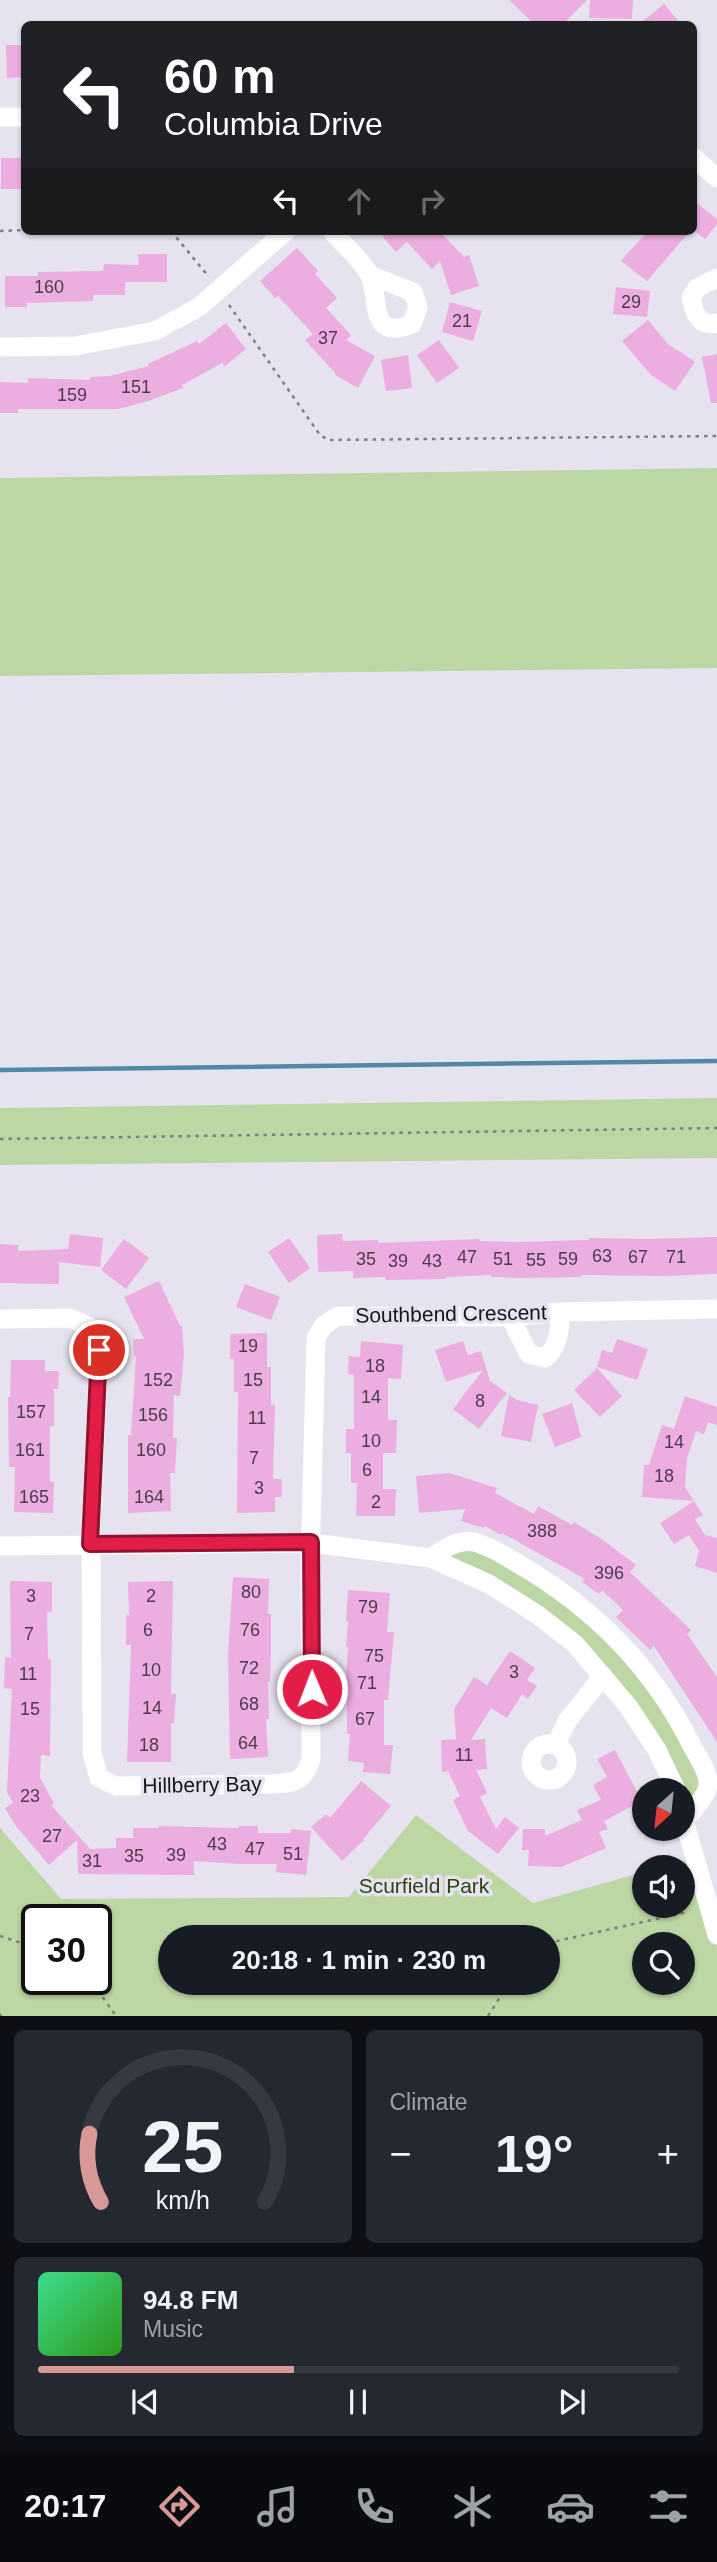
<!DOCTYPE html>
<meta charset="utf-8">
<style>
body{margin:0;font-family:Helvetica,sans-serif;background:#242831;color:#f1f3f6;height:100vh;display:flex;flex-direction:column;font-size:26px;white-space:nowrap}
*{box-sizing:border-box;margin:0}
p{font-size:23px;color:#9ea1a6}
.icon{flex:none;width:38px;height:38px;fill:none;stroke:currentColor;stroke-width:2;stroke-linecap:round;stroke-linejoin:round}
.map{position:relative;height:2016px;overflow:hidden}
.sheet{display:flex;flex-direction:column;gap:14px;padding:14px;background:#0d0f14;flex:1}
.sheet>*{flex:none}
.hud{position:absolute;left:21px;top:21px;width:676px;height:214px;border-radius:10px;box-shadow:0 2px 5px #0004;background:#202124;color:#fff;overflow:hidden}
.needle{width:46px;rotate:207deg}
.tools{position:absolute;left:632px;top:1778px;display:grid;gap:14px}
.tools a{display:grid;place-items:center;width:63px;height:63px;border-radius:50%;background:#171b24;box-shadow:0 2px 5px #0004;font-size:35px}
.speed{position:absolute;left:21px;top:1904px;display:flex;gap:14px;font-size:35px;font-weight:700;text-align:center}
.speed>*{display:grid;place-content:center;width:91px;height:91px;border-radius:50%;background:#171b24;box-shadow:0 2px 5px #0004;line-height:1}
.speed .limit{border:4px solid #111;border-radius:10px;background:#fff;color:#111}
.pin{position:absolute;display:grid;place-items:center;width:60px;height:60px;color:#fff;margin:-30px;border:4px solid #fff;border-radius:50%;box-shadow:0 2px 7px #0007}
.me{position:absolute;width:77px;margin:-38px;rotate:359deg;stroke-linejoin:round;filter:drop-shadow(0 0 5px #0008)}
.turn{display:flex;align-items:center;gap:24px;height:147px;padding:0 28px;font-size:32px}
.turn .icon{width:91px;height:91px;stroke-width:2.5}
.turn b{display:block;font-size:49px;line-height:60px}
.lanes{display:flex;align-items:center;height:66px;padding:0 28px;background:#0003;justify-content:center;gap:35px;direction:ltr}
.lanes .off{opacity:.35}
.big{font-size:52px;font-weight:600;line-height:1.1}
.sheet .widget{flex:1;display:flex;flex-direction:column;justify-content:center;gap:10px;min-width:0;padding:0 24px;border-radius:10px;background:#242831}
.sheet .dial{align-items:center;gap:0}
.dial svg{height:182px;overflow:visible;fill:none;stroke:#363941;stroke-width:7;stroke-linecap:round;text-anchor:middle}
.dial text{fill:#f1f3f6;stroke:none}
.song{display:flex;align-items:center;gap:21px}
.cover{width:84px;height:84px;border-radius:10px;background:linear-gradient(135deg,hsl(150 70% 55%),hsl(110 70% 35%))}
.played{height:7px;border-radius:4px;background:linear-gradient(90deg,#d79896 40%,#363941 40%)}
.keys{display:flex;justify-content:space-around;direction:ltr}
.heat{display:flex;justify-content:space-between;align-items:center;font-size:38px;direction:ltr}
.sheet .tiles{flex:1;display:grid;gap:14px;grid-template-columns:1fr 1fr}
.widget:last-child{grid-column:span 2}
.trip{position:absolute;left:158px;top:1925px;width:402px;height:70px;border-radius:35px;background:#171b24;box-shadow:0 2px 5px #0004;font-weight:600;line-height:70px;text-align:center}
.menu{display:flex;height:112px;justify-content:space-around;align-items:center;background:#090b0e;color:#9ea1a6}
.menu .icon{width:49px;height:49px}
.menu .current{color:#d79896}
.menu b{font-size:32px;color:#f1f3f6}
.map>svg:first-child{display:block}
</style>
<div class="map">
<svg width="717" height="2016" viewBox="0 0 717 2016">
<rect width="100%" height="100%" fill="#e7e2ef"/>
<g fill="#bcd7a4" fill-rule="evenodd">
<path d="M717 468V668L0 676V478Z"/>
<path d="M717 1098V1158L0 1165V1108Z"/>
<path d="M474 1542 603 1625 708 1777 683 1813 682 1790 575 1644 431 1558Z"/>
<path d="M416 1815 533 1903 644 1872V1906H682V1867H662L695 1858 717 1935V2016H0V1828L61 1899 349 1897ZM37 1920H96V1979H37ZM170 1937H548V1983H170ZM644 1944H682V1983H644Z"/>
</g>
<g fill="none" stroke-linecap="round" stroke-linejoin="round">
<path stroke="#5288a7" stroke-width="4.5" d="M0 1070 717 1061"/>
</g>
<g fill="#ecade0">
<path d="M509 0H587L563 24H534Z"/>
<path d="M590 0H633L632 19 589 18Z"/>
<path d="M664 4 681 24H639L658 9Z"/>
<path d="M6 45H24V77L7 78Z"/>
<path d="M1 158H24L23 189H1Z"/>
<path d="M693 200 717 219V224L705 239 693 230Z"/>
<path d="M378 231H439L464 257 469 255 479 286 451 295 440 261 432 269 407 242 396 252Z"/>
<path d="M648 231H690L647 281 621 261Z"/>
<path d="M297 248 318 271 315 274 337 298 326 308 351 335 346 340 375 356 358 388 335 375V373L305 340 313 334 278 296 275 298 260 281Z"/>
<path d="M138 254H167V282H125V295H93V301L27 303V307H5V276H38V272L103 271 104 264 139 265Z"/>
<path d="M616 287 650 291 647 317 613 314Z"/>
<path d="M450 302 482 311 473 341 442 332Z"/>
<path d="M648 320 668 344 695 362 675 391 651 375 622 341Z"/>
<path d="M226 323 246 349 225 366 222 363 182 385 183 388 148 401 118 409H18V413H0V382L28 383V378L90 380V377L110 376 149 366 148 364 197 341 199 344Z"/>
<path d="M439 340 459 368 437 383 417 355Z"/>
<path d="M717 354V403H711L702 357Z"/>
<path d="M408 355 412 388 386 391 381 360Z"/>
<path d="M70 1234 103 1238 100 1267 59 1262V1284L0 1283V1244L18 1245V1251L68 1249Z"/>
<path d="M342 1234 343 1241 378 1240V1243L479 1239 480 1241 516 1242 589 1240V1238L650 1239 717 1237V1274L664 1276 581 1275 582 1277 524 1278 491 1277V1275L446 1277V1279L386 1280 385 1277 353 1278V1271L318 1272 317 1235Z"/>
<path d="M289 1238 310 1268 289 1283 268 1252Z"/>
<path d="M124 1239 149 1258 126 1289 101 1270Z"/>
<path d="M159 1281 180 1326H182L184 1354 180 1396 174 1395 173 1438H177L175 1473H170L171 1511 128 1513V1435H131L136 1356 134 1357 133 1339H144L124 1297Z"/>
<path d="M245 1284 280 1297 271 1320 236 1307Z"/>
<path d="M267 1333V1367H271V1405H275L273 1479H282V1497H275V1512L237 1513 238 1392H234V1359H230V1334Z"/>
<path d="M617 1339 648 1349 637 1380 597 1367 602 1350 612 1353Z"/>
<path d="M361 1341 403 1345 401 1379 388 1378V1420H397L396 1453H383V1489H396L395 1516H356L357 1483H351V1453H346V1429H354V1375L348 1374 349 1356 360 1357Z"/>
<path d="M463 1341 468 1355 481 1351 490 1381 507 1393 479 1429 453 1409 483 1370 446 1382 435 1350Z"/>
<path d="M11 1360H45V1371H59L58 1389H54V1426H50V1481L54 1482 53 1513 14 1512 15 1467H9L8 1397H10Z"/>
<path d="M597 1368 622 1396 600 1417 574 1390Z"/>
<path d="M509 1395 517 1400 538 1405 531 1442 501 1436Z"/>
<path d="M685 1396 717 1407V1425L708 1422 704 1434 696 1431 687 1458 685 1487 694 1501 642 1497 644 1465H649L662 1425 674 1429Z"/>
<path d="M572 1403 581 1437 555 1447 542 1414Z"/>
<path d="M449 1473 497 1488 495 1493 534 1514 538 1506 572 1525 574 1522 603 1540 636 1565 630 1572 691 1630 687 1634 717 1677V1742L654 1646 650 1650 616 1617 623 1610 602 1590 599 1594 582 1582 585 1579 502 1533 501 1535 485 1526 484 1528 461 1521 465 1509 419 1513 416 1476Z"/>
<path d="M694 1501 703 1515 695 1519 705 1535 717 1538V1573L695 1566 699 1551 689 1535 674 1544 660 1523Z"/>
<path d="M233 1577 269 1579 268 1614H271V1654L270 1682H268L269 1719H266L268 1757 230 1759 228 1654Z"/>
<path d="M10 1581 52 1582V1612H47L48 1659H51L50 1756 41 1755 40 1778 54 1803 51 1805 90 1849 116 1848V1838H133V1828H158V1826L238 1828V1826H258V1833H291V1829L311 1831 306 1875 276 1872 277 1864H239L194 1861V1875L78 1874 77 1840 49 1865 16 1826 5 1808 13 1803 7 1792 12 1689 4 1688 5 1657 11 1658Z"/>
<path d="M173 1581 171 1694H176L174 1724 171 1723V1762H127L131 1645H126V1615H129L128 1582Z"/>
<path d="M348 1590 390 1593 387 1632H394L388 1700H384V1745H393L390 1774 363 1772 364 1763 348 1761 350 1734H347V1697H345L348 1647H346L348 1621H346Z"/>
<path d="M510 1651 535 1668 527 1680 537 1686 528 1699 522 1694 507 1718 491 1708 471 1740 485 1739 487 1769 476 1770 487 1793 480 1797 496 1829 505 1817 519 1828 498 1854 468 1831 453 1800 460 1796 448 1771 442 1772 441 1740 456 1739 454 1709 474 1677 487 1685Z"/>
<path d="M615 1750 642 1801 604 1821 608 1829 599 1832 606 1848 561 1867 528 1866 529 1850H522L523 1829H545V1836L582 1820 577 1810 601 1800 593 1785 607 1777 597 1759Z"/>
<path d="M361 1781 391 1806 363 1839 364 1840 342 1861 311 1827 326 1814 330 1818Z"/>
</g>
<g fill="none" stroke-linecap="round" stroke-linejoin="round">
<g stroke="#807d86" stroke-width="2.5" stroke-dasharray="3.5 5" stroke-linecap="butt">
<path d="M0 231 24 230"/>
<path d="M171 231 209 277"/>
<path d="M229 305 320 435 329 440 717 436"/>
<path d="M0 1139 717 1128"/>
<path d="M0 1936 37 1948"/>
<path d="M548 1943 688 1912"/>
<path d="M85 1979 99 1992 116 2016"/>
<path d="M0 2014 1 2016"/>
<path d="M488 2016 509 1983"/>
</g>
<g stroke="#fff" stroke-width="19">
<path d="M0 117H24"/>
<path d="M693 157 717 178"/>
<path d="M332 231C344 245 360 258 369 274 381 294 366 343 412 324L418 307 413 292 370 275"/>
<path d="M717 278 697 288 691 298C694 313 699 327 717 323"/>
<path d="M0 347 75 346 155 331 199 307 286 231"/>
<path d="M510 1317 529 1354 545 1358C559 1346 560 1329 560 1312"/>
<path d="M0 1319 70 1318 90 1327 99 1350 91 1524 92 1753 99 1778 116 1786 272 1784C297 1782 303 1783 311 1759L310 1567 316 1338 324 1325 338 1316 510 1317 560 1312 717 1309"/>
<path d="M0 1546 311 1543 431 1558 489 1584 538 1615 575 1644 628 1706 657 1750 676 1790"/>
<path d="M431 1558C444 1549 457 1539 474 1542 488 1545 505 1556 517 1563 593 1607 653 1667 692 1746 698 1757 709 1772 708 1785 707 1796 692 1811 685 1820"/>
<circle cx="549" cy="1762" r="18"/>
<path d="M555 1745 568 1720 603 1676"/>
<path d="M682 1813 717 1935"/>
</g>
</g>
<g fill="none" stroke-linecap="round" stroke-linejoin="round">
<defs>
<path id="route" d="M99 1350 90 1544 311 1542 312 1689"/>
</defs>
<use href="#route" stroke="#92132f" stroke-width="18"/>
<use href="#route" stroke="#e11d48" stroke-width="12"/>
</g>
<g text-anchor="middle" stroke-width="7" stroke-linejoin="round" paint-order="stroke">
<g font-size="18" fill="#4c3b4c">
<text x="49" y="293">160</text>
<text x="631" y="308">29</text>
<text x="462" y="327">21</text>
<text x="328" y="344">37</text>
<text x="136" y="393">151</text>
<text x="72" y="401">159</text>
<text x="602" y="1262">63</text>
<text x="467" y="1263">47</text>
<text x="638" y="1263">67</text>
<text x="676" y="1263">71</text>
<text x="366" y="1265">35</text>
<text x="503" y="1265">51</text>
<text x="568" y="1265">59</text>
<text x="536" y="1266">55</text>
<text x="398" y="1267">39</text>
<text x="432" y="1267">43</text>
<text x="248" y="1352">19</text>
<text x="375" y="1372">18</text>
<text x="158" y="1386">152</text>
<text x="253" y="1386">15</text>
<text x="371" y="1403">14</text>
<text x="480" y="1407">8</text>
<text x="31" y="1418">157</text>
<text x="153" y="1421">156</text>
<text x="257" y="1424">11</text>
<text x="371" y="1447">10</text>
<text x="674" y="1448">14</text>
<text x="30" y="1456">161</text>
<text x="151" y="1456">160</text>
<text x="254" y="1464">7</text>
<text x="367" y="1476">6</text>
<text x="664" y="1482">18</text>
<text x="259" y="1494">3</text>
<text x="34" y="1503">165</text>
<text x="149" y="1503">164</text>
<text x="376" y="1508">2</text>
<text x="542" y="1537">388</text>
<text x="609" y="1579">396</text>
<text x="251" y="1598">80</text>
<text x="31" y="1602">3</text>
<text x="151" y="1602">2</text>
<text x="368" y="1613">79</text>
<text x="148" y="1636">6</text>
<text x="250" y="1636">76</text>
<text x="29" y="1640">7</text>
<text x="374" y="1662">75</text>
<text x="249" y="1674">72</text>
<text x="151" y="1676">10</text>
<text x="514" y="1678">3</text>
<text x="28" y="1680">11</text>
<text x="367" y="1689">71</text>
<text x="249" y="1710">68</text>
<text x="152" y="1714">14</text>
<text x="30" y="1715">15</text>
<text x="365" y="1725">67</text>
<text x="248" y="1749">64</text>
<text x="149" y="1751">18</text>
<text x="464" y="1761">11</text>
<text x="30" y="1802">23</text>
<text x="52" y="1842">27</text>
<text x="217" y="1850">43</text>
<text x="255" y="1855">47</text>
<text x="293" y="1860">51</text>
<text x="176" y="1861">39</text>
<text x="134" y="1862">35</text>
<text x="92" y="1867">31</text>
</g>
<g font-size="21" fill="#17151a" stroke="#e7e2ef">
<text transform="translate(451 1314) rotate(-1)" y="7">Southbend Crescent</text>
<text transform="translate(202 1785) rotate(-1)" y="7">Hillberry Bay</text>
</g>
<g font-size="21" fill="#2e4415" stroke="#e7e2ef">
<text x="424" y="1893">Scurfield Park</text>
</g>
</g>
</svg>
<div class="tools">
<a><svg class="needle" viewBox="-14 -14 28 28"><path d="M0-13l5 13h-10z" fill="#e53935"/><path d="M0 13l5-13h-10z" fill="#9ea1a6"/></svg></a>
<a><svg class="icon" aria-label="sound" viewBox="0 0 24 24"><path d="M4 9h4l5-4v14l-5-4H4zM17 9q2 3 0 6"/></svg></a>
<a><svg class="icon" aria-label="search" viewBox="0 0 24 24"><circle cx="10" cy="10" r="6"/><path d="M15 15l6 6"/></svg></a>
</div>
<div class="speed"><div class="limit">30</div></div>
<div class="pin" style="left:99px;top:1350px;background:#d93025"><svg class="icon" aria-label="arrive" viewBox="0 0 24 24"><path d="M6 21V4h12l-3 4 3 4H6"/></svg></div>
<svg class="me" style="left:312px;top:1689px" viewBox="-20 -20 40 40"><circle r="17" fill="#e11d48" stroke="#fff" stroke-width="3"/><path d="M0-11L8 9 0 5-8 9z" fill="#fff"/></svg>
<div class="trip">20:18 · 1 min · 230 m</div>
<div class="hud">
<div class="turn"><svg class="icon" aria-label="left" viewBox="0 0 24 24"><path d="M17 20v-9H6M10 6l-5 5 5 5"/></svg><div><b>60 m</b>Columbia Drive</div></div>
<div class="lanes"><svg class="icon" aria-label="left" viewBox="0 0 24 24"><path d="M17 20v-9H6M10 6l-5 5 5 5"/></svg><svg class="icon off" aria-label="ahead" viewBox="0 0 24 24"><path d="M12 20V5M6 11l6-6 6 6"/></svg><svg class="icon off" aria-label="right" viewBox="0 0 24 24"><path d="M7 20v-9h11M14 6l5 5-5 5"/></svg></div>
</div>
</div>
<section class="sheet">
<div class="tiles">
<div class="widget dial"><svg viewBox="0 0 100 80">
<path d="M14 69A42 42 0 1 1 86 69"/>
<path d="M14 69A42 42 0 0 1 9 39" stroke="#d79896"/>
<text x="50" y="56" font-size="32" font-weight="700">25</text>
<text x="50" y="72" font-size="11">km/h</text>
</svg></div>
<div class="widget"><p>Climate</p>
<div class="heat"><a>−</a><b class="big">19°</b><a>+</a></div>
</div>
<div class="widget">
<div class="song"><i class="cover"></i><div><b>94.8 FM</b><p>Music</p></div></div>
<div class="played"></div>
<div class="keys"><svg class="icon" aria-label="previous" viewBox="0 0 24 24"><path d="M18 5L8 12l10 7zM5 5v14"/></svg><svg class="icon" aria-label="pause" viewBox="0 0 24 24"><path d="M8 5v14M16 5v14"/></svg><svg class="icon" aria-label="next" viewBox="0 0 24 24"><path d="M6 5l10 7-10 7zM19 5v14"/></svg></div>
</div>
</div>
</section>
<nav class="menu">
<b>20:17</b>
<svg class="icon current" aria-label="directions" viewBox="0 0 24 24"><path d="M12 3l9 9-9 9-9-9zM9 14v-3h6M13 9l2 2-2 2"/></svg>
<svg class="icon" aria-label="music" viewBox="0 0 24 24"><path d="M9 18V5l10-2v13"/><circle cx="6" cy="18" r="3"/><circle cx="16" cy="16" r="3"/></svg>
<svg class="icon" aria-label="phone" viewBox="0 0 24 24"><path d="M5 4h4l2 5-3 2q2 4 5 5l2-3 5 2v4C11 20 4 13 5 4z"/></svg>
<svg class="icon" aria-label="climate" viewBox="0 0 24 24"><path d="M12 3v18M4 7l16 10M4 17L20 7"/></svg>
<svg class="icon" aria-label="car" viewBox="0 0 24 24"><path d="M5 17H2v-5l4-1 3-4h7l3 4 3 1v5h-3M9 17h6M6 11h13"/><circle cx="7" cy="17" r="2"/><circle cx="17" cy="17" r="2"/></svg>
<svg class="icon" aria-label="filters" viewBox="0 0 24 24"><path d="M4 7h16M4 17h16"/><circle cx="9" cy="7" r="2"/><circle cx="15" cy="17" r="2"/></svg>
</nav>
